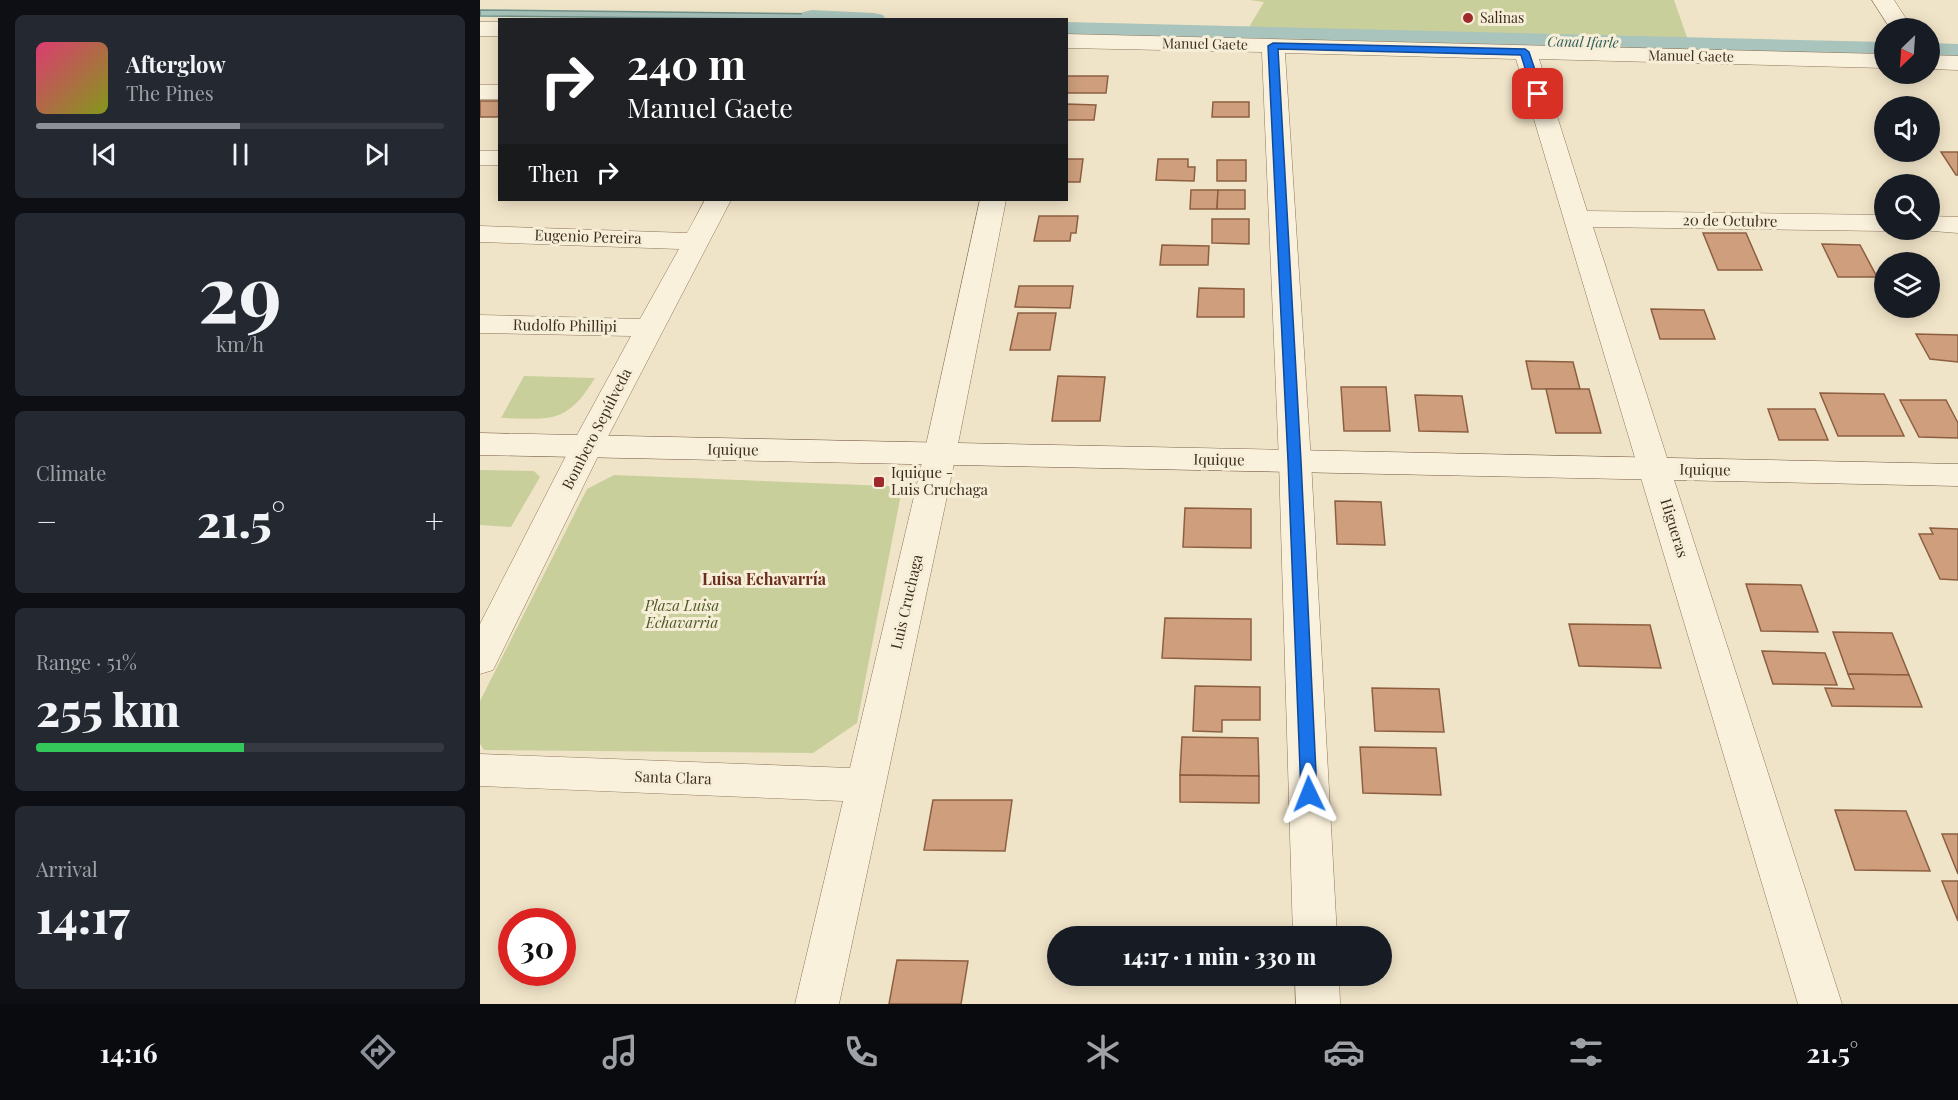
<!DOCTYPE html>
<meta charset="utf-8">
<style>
body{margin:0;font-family:"Playfair Display",serif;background:#242831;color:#f1f3f6;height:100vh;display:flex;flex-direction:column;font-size:22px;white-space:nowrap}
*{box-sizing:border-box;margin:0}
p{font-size:20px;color:#9ea1a6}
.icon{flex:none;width:33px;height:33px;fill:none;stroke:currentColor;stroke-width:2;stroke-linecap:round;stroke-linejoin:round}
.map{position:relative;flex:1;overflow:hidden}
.drawer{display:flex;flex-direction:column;gap:15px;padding:15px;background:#0d0f14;width:480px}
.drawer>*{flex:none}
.hud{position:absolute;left:18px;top:18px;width:570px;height:183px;border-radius:0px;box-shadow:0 3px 15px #0003;background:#202124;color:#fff;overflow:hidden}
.needle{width:39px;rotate:205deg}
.controls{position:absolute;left:1394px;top:18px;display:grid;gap:12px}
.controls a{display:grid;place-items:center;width:66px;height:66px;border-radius:50%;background:#171b24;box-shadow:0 3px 15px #0003;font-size:30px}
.speed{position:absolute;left:18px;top:908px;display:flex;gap:12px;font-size:30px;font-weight:700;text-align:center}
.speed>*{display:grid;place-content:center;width:78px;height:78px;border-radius:50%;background:#171b24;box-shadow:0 3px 15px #0003;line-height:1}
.speed .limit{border:9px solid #d22;background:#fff;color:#111}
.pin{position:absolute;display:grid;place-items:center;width:51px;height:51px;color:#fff;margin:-26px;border-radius:12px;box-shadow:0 3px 9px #0006}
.me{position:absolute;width:66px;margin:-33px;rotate:358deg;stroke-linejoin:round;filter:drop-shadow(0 0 4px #0008)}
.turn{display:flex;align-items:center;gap:21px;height:126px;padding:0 30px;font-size:27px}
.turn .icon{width:78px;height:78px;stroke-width:2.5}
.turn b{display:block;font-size:42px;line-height:51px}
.then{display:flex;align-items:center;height:57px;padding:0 30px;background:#0003;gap:12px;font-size:22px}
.big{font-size:45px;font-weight:800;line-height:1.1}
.drawer .card{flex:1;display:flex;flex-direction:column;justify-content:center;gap:9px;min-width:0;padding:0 21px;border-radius:9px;background:#242831}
.drawer .dial{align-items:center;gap:0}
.dial b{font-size:78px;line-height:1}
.song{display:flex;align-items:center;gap:18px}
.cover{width:72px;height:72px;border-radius:9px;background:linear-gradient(135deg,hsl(340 70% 55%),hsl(70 70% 35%))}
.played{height:6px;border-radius:3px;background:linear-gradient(90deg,#8c9099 50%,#363941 50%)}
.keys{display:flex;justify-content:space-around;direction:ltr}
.heat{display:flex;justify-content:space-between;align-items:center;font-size:33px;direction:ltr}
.charge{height:9px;border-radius:4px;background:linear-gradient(90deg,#34c759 51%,#363941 0)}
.trip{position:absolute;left:567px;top:926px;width:345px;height:60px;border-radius:30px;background:#171b24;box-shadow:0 3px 15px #0003;font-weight:800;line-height:60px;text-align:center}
.tabs{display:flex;height:96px;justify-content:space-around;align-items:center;background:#090b0e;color:#9ea1a6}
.tabs .icon{width:42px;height:42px}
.tabs .current{color:#8c9099}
.tabs b{font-size:27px;color:#f1f3f6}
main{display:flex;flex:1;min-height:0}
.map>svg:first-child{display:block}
</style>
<main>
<section class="drawer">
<div class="card">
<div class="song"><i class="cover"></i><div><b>Afterglow</b><p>The Pines</p></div></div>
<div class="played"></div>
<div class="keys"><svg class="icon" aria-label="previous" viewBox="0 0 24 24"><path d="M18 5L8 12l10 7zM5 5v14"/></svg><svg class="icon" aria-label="pause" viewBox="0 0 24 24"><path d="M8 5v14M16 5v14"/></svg><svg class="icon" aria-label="next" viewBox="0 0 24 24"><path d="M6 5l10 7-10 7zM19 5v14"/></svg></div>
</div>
<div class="card dial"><b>29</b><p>km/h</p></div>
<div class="card"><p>Climate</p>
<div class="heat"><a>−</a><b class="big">21.5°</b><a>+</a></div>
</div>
<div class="card"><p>Range · 51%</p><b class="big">255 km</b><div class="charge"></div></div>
<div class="card"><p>Arrival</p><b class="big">14:17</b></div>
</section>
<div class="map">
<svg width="1478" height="1004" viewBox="0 0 1478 1004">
<rect width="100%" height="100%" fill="#f0e4c8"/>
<g fill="#c9cf9b">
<path d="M770 0H1194L1209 43 765 34 784 2Z"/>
<path d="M44 376 115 378C86 425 71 419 21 418Z"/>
<path d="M0 470 54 471 60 477 31 527 0 525Z"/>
<path d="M134 475 409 486 421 494 377 723 333 753 4 750 0 744V701L107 489Z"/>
</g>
<path fill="#a9c4bc" stroke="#6f938a" stroke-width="1.5" d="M0 10 350 14 384 15 382 20 0 16Z"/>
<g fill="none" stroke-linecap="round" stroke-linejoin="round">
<g fill="#a9c4bc" fill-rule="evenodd">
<path d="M332 10 394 13 403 15 406 20H321L320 17 323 12Z"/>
<path d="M586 22 1404 42V58L586 36Z"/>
<path d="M1449 43 1478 44V60L1449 59Z"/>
</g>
</g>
<g fill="#cf9f7d" stroke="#8d5f41" stroke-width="1.5">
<path d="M586 76H628L626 93H586Z"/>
<path d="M0 101H20V114L17 117H0Z"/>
<path d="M733 102H769V117H732Z"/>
<path d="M586 104 616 105 614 120H586Z"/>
<path d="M1461 152H1478V175H1476Z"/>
<path d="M586 159H603L600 182H586Z"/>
<path d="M678 159H708V167H715L714 181 676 180Z"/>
<rect x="737" y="160" width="29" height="21"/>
<path d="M711 190H738L737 209H710Z"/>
<path d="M738 190H765V209H737Z"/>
<path d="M559 216H598L596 233H591L590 241H554Z"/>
<path d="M732 219H769V244L732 243Z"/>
<path d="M1223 233H1266L1282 270H1238Z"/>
<path d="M1342 244 1380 245 1397 277H1358Z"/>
<path d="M682 245 729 246 728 265H680Z"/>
<path d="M539 286H593L590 308 535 307Z"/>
<path d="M719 288 764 289V317H717Z"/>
<path d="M1171 309 1224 310 1235 339H1180Z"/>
<path d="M538 313H576L570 350H530Z"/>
<path d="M1436 334 1478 335V362L1450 359Z"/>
<path d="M1046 361 1093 362 1100 389H1052Z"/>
<path d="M578 376 625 377 620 421H572Z"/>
<path d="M861 387H906L910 431H864Z"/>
<path d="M1066 389H1109L1121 433H1076Z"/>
<path d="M1340 393 1404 394 1424 436H1358Z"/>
<path d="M935 395 982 396 988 432 939 431Z"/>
<path d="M1420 400H1466L1478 423V438L1439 437Z"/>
<path d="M1288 409H1335L1348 440H1299Z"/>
<path d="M855 501 901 502 905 545 857 544Z"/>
<path d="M705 508 771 509V548L703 547Z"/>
<path d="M1450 528 1478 529V580L1460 579 1439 534H1453Z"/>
<path d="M1266 584 1321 585 1338 632 1281 631Z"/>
<path d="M685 618 771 619V660L682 658Z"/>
<path d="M1089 624 1170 625 1181 668 1099 666Z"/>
<path d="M1353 632 1412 633 1429 675 1368 674Z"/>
<path d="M1282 651 1345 653 1357 685 1293 684Z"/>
<path d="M1368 674 1429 675 1442 707 1352 706 1345 688 1374 689Z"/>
<path d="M715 686 780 687V720H742V732L713 731Z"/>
<path d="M892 688 959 689 964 732 895 731Z"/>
<path d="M702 737 778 738 779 776 700 775Z"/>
<path d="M880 747 956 748 961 795 883 793Z"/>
<path d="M700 775 779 776V803L700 802Z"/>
<path d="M453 800H532L525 851 444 850Z"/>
<path d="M1355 810 1426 811 1450 871 1375 870Z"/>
<path d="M1462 834H1478V874Z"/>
<path d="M1462 881H1478V921Z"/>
<path d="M417 960 488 961 481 1004H409Z"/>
</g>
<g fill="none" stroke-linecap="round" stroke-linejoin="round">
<defs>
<g id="street">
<path d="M1392 0H1414L1432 28H1410Z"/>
<rect x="0" y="22" width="20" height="14"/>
<path d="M586 34 1404 54V68L1059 59 1107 211 1404 215V230H1410L1404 231 1113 227 1362 1004H1318L1036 59 805 53 831 461 857 936H813L799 461 782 52 586 48Z"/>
<path d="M1449 55 1478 56V70L1449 69Z"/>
<rect x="0" y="85" width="20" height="14"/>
<rect x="0" y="151" width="20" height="14"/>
<path d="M225 200H251L123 446 18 660 13 670 0 674V624L91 446 151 336 0 333V315L160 319 199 249 0 242V226L207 233Z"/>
<path d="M500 200H526L476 454 359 1004H315L363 801 0 786V754L370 768 444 454Z"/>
<path d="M1449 216 1478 217V233L1440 230H1449Z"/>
<path d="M815 975H859L860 1004H816Z"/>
</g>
<path id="secondary" d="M0 433 1478 464V486L0 455Z"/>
</defs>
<use href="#street" stroke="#8d765c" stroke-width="1"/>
<use href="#secondary" stroke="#6f573f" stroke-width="1"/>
<use href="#street" fill="#faf1dc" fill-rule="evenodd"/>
<use href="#secondary" fill="#faf1dc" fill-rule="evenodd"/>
</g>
<path fill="#1a73e8" stroke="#114b97" stroke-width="1.5" d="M793 43 1045 49 1049 52 1063 94 1058 97 1053 94 1041 55 798 49 821 461 837 794 835 799 829 801 823 799 821 794 808 461 788 46Z"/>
<g fill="#9e2a2b" stroke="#f7eed8" stroke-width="2">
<circle cx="988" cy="18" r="6"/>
<rect x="393" y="476" width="12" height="12" rx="3"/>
</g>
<g text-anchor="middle" stroke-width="6" stroke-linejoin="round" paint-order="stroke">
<g font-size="14" fill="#3d2e20" stroke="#f7eed8" text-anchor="start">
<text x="1000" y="23">Salinas</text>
</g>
<g font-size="14" font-style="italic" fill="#2f5d5a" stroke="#f7eed8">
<text transform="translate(1103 42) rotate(1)" y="5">Canal Ifarle</text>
</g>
<g font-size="14" fill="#3d2e20" stroke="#f7eed8">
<text transform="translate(725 44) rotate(1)" y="5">Manuel Gaete</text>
<text transform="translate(1211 56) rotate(1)" y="5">Manuel Gaete</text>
</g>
<g font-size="15" fill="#3d2e20" stroke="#f7eed8">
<text transform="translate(1250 221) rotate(1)" y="5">20 de Octubre</text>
<text transform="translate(108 237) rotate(2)" y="5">Eugenio Pereira</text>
<text transform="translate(85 326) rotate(1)" y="5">Rudolfo Phillipi</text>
<text transform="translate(117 429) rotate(-63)" y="5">Bombero Sepúlveda</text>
<text transform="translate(253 450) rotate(1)" y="5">Iquique</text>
<text transform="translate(739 460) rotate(1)" y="5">Iquique</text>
<text transform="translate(1225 470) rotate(1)" y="5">Iquique</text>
<text transform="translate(1194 528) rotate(73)" y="5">Higueras</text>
<text transform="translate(427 602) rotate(-77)" y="5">Luis Cruchaga</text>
<text transform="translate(193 778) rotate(2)" y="5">Santa Clara</text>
</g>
<g font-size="15" fill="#3d2e20" stroke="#f7eed8" text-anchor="start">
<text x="411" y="478">Iquique -<tspan x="411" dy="17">Luis Cruchaga</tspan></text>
</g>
<g font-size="15" font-style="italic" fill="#4d5a26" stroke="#f7eed8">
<text x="202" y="611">Plaza Luisa<tspan x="202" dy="17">Echavarria</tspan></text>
</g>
<g font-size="16" font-weight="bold" fill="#6b2e1e" stroke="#f7eed8">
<text x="284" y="585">Luisa Echavarría</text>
</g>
</g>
</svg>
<div class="controls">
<a><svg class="needle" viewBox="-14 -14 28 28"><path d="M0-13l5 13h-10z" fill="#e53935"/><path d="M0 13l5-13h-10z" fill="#9ea1a6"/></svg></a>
<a><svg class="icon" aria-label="sound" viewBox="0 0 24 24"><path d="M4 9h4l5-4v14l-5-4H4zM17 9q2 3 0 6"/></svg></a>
<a><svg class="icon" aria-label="search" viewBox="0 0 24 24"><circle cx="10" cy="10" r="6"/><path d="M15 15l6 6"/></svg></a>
<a><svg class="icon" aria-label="layers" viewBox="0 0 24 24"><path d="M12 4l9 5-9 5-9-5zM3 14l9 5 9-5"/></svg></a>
</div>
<div class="speed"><div class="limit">30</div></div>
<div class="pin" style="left:1058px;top:94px;background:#d93025"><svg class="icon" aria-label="arrive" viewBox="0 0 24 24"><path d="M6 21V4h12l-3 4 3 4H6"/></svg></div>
<svg class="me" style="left:829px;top:794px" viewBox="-20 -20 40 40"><path d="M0-17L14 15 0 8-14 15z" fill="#1a73e8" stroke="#fff" stroke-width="4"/></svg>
<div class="trip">14:17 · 1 min · 330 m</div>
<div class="hud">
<div class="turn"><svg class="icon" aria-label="right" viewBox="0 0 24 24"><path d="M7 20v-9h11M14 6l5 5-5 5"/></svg><div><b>240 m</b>Manuel Gaete</div></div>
<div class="then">Then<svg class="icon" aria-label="right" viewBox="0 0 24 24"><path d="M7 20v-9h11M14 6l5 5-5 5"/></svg></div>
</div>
</div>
</main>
<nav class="tabs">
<b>14:16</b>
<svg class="icon current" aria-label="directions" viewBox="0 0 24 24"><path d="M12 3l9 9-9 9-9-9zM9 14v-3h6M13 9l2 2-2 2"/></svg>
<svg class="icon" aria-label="music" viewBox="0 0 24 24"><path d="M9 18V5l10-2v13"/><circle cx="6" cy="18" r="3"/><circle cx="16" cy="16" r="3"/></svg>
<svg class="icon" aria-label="phone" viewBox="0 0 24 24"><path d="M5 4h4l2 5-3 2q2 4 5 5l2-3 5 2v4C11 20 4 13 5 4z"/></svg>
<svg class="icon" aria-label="climate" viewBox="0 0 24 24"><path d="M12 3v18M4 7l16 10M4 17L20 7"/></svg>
<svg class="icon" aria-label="car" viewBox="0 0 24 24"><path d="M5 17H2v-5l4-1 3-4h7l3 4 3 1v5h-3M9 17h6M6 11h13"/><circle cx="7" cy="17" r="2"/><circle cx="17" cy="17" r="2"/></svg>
<svg class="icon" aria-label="filters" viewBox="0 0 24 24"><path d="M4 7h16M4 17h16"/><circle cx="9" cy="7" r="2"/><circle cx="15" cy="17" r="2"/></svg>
<b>21.5°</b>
</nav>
